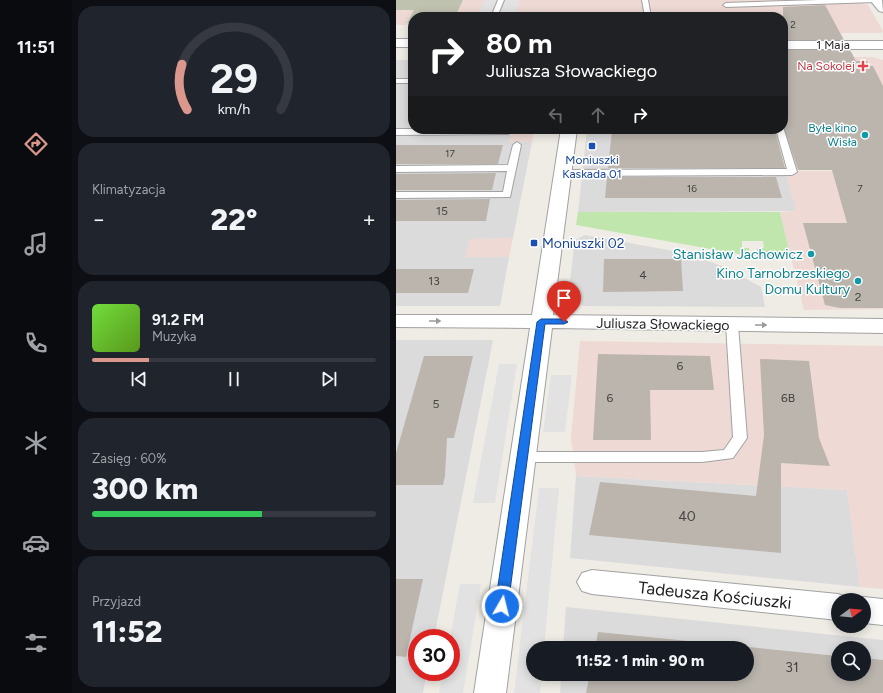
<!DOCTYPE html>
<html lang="pl">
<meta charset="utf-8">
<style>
body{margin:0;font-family:Figtree,sans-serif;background:#20242c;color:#f1f3f6;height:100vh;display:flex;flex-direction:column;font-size:15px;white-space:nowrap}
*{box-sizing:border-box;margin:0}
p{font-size:13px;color:#9ea1a6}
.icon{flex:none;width:22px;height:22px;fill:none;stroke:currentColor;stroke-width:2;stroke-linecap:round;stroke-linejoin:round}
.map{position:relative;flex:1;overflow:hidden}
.panel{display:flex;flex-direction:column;gap:6px;padding:6px;background:#0d0f14;width:324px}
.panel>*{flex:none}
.top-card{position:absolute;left:12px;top:12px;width:380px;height:122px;border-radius:16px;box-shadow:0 2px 10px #0003;background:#202124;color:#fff;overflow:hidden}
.needle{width:26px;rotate:74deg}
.buttons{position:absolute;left:435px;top:593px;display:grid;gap:8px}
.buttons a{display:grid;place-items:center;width:40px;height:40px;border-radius:50%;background:#171b24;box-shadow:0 2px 10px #0003;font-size:20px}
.speed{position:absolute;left:12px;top:629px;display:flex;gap:8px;font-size:20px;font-weight:700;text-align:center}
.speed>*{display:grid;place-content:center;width:52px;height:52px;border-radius:50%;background:#171b24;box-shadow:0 2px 10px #0003;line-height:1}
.speed .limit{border:6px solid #d22;background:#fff;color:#111}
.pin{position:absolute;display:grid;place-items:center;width:34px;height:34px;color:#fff;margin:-41px -17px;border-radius:50% 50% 50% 0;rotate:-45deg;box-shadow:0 0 4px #0007}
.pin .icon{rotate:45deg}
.me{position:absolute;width:44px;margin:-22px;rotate:8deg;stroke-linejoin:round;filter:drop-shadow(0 0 3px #0008)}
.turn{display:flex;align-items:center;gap:14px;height:84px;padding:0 12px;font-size:18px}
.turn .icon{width:52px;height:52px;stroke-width:2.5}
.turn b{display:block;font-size:28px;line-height:34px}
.lanes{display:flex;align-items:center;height:38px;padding:0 12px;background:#0003;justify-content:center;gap:20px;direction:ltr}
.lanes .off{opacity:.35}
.big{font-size:30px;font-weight:800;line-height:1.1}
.panel .widget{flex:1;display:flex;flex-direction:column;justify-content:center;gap:6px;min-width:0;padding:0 14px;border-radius:16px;background:#20242c}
.panel .dial{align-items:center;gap:0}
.dial svg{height:104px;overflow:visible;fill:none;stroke:#363941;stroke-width:7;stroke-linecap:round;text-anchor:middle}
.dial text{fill:#f1f3f6;stroke:none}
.song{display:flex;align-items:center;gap:12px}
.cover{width:48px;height:48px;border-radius:6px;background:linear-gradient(135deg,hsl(100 70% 55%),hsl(90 70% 35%))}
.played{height:4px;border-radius:2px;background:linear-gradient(90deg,#db978c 20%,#363941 20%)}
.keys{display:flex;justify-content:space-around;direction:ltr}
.heat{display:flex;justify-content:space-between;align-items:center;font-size:22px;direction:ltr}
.charge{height:6px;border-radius:3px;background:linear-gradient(90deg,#34c759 60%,#363941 0)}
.trip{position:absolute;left:130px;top:641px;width:228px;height:40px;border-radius:20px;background:#171b24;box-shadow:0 2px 10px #0003;font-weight:800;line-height:40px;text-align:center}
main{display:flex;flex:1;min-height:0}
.tabs{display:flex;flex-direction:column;width:72px;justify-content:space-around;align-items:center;background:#090b0e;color:#9ea1a6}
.tabs .icon{width:28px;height:28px}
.tabs .active{color:#db978c}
.tabs b{font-size:18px;color:#f1f3f6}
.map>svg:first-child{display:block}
</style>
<main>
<nav class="tabs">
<b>11:51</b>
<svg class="icon active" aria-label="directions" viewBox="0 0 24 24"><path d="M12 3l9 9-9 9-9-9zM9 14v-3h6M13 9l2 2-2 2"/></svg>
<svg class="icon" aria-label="music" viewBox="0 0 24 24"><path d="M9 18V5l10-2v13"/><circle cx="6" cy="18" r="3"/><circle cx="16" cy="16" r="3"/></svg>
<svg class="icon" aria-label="phone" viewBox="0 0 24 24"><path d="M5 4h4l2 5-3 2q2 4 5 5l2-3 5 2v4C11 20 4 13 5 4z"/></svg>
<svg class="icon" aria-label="climate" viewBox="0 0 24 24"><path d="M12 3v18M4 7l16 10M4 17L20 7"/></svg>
<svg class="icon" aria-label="car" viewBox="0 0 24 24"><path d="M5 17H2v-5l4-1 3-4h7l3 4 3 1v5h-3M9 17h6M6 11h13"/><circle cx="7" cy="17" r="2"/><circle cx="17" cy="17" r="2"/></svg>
<svg class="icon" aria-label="filters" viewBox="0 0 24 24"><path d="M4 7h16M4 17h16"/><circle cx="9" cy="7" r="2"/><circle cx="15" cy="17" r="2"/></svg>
</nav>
<section class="panel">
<div class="widget dial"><svg viewBox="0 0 100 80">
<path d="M14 69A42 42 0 1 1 86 69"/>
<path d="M14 69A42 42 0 0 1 10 34" stroke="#db978c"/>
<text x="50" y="56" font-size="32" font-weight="700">29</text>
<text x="50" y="72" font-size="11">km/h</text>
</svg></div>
<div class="widget"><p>Klimatyzacja</p>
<div class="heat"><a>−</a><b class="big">22°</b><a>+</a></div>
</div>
<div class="widget">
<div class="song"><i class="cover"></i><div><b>91.2 FM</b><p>Muzyka</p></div></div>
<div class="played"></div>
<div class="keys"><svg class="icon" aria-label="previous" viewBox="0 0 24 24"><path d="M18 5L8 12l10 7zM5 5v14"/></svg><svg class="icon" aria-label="pause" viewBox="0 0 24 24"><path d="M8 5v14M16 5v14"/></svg><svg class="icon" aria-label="next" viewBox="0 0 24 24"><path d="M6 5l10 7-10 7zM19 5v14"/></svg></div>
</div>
<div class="widget"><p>Zasięg · 60%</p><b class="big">300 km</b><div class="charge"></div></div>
<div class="widget"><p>Przyjazd</p><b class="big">11:52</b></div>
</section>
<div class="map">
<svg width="487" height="693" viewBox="0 0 487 693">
<rect width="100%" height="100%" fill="#eeece4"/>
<g fill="#dcdbdb" fill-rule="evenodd">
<path d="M0 60H17V129L116 130 113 142H136L117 238 74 239 70 257H113L104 306H0Z"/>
<path d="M191 129H378L400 211 182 212Z"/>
<path d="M189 235 294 254 328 267 365 287 369 307 187 306 172 297 179 240Z"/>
<path d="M0 340H97L38 638H21V672H31L27 693H0Z"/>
<path d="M180 476 451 490 464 587 174 558Z"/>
<path d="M170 607 487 640V693H164L165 674H351V648H167ZM442 648H468V674H442Z"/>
</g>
<g fill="#eed9d4">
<path d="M67 0H454L455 3H466L472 5 487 31 485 33H387V17H59Z"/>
<path d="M0 10H18L10 25H0Z"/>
<path d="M387 57H477L487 60V309L408 310 384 212 400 211 389 171H439Z"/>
<path d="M67 129H132L138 130 136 142H113L115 130Z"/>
<path d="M117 238 113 257H69L74 239Z"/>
<path d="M184 341 487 346V589L464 587 451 490 180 476 175 438Z"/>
</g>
<path fill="#c0c2b0" d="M0 0H67L59 17H17V23H11L18 10H0Z"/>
<path fill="#c0e6ad" d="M182 212H384L395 258 362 257 361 248H368L367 241H346V248H353L354 256 180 225Z"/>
<g fill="#e2e2e2">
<path d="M89 0H124L120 12H96L94 17H81Z"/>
<path d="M103 364H121L99 503H77Z"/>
<path d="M155 375H176L169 432H147Z"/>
<path d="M143 488H163L148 648H137V674H146L144 693H118Z"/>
<path d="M64 584H85L67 693H43L47 672H55V638H54Z"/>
</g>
<g fill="#bbb5ae">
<path d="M429 5 448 40H387V7Z"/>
<path d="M387 50H454L460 61H471L473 66H477L487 86V308H444L429 305 407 223H451L436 170H402L387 126Z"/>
<path d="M216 130H379L389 168H212Z"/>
<path d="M0 145H107L102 164H0Z"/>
<path d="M0 173V174L100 173 96 190H0Z"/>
<path d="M211 177H380L386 198H209Z"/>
<path d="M0 199V200L94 199 90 221H0Z"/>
<path d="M208 259H285L287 291 207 292Z"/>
<path d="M0 269H78L72 293H0Z"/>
<path d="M202 354 314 356 318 390H254L255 440H197Z"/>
<path d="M28 356H77L58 438H51L49 476 47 485H0V453Z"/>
<path d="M364 359 413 361 423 438 434 466 385 463V553L193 535 204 482 360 496 368 435Z"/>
<path d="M0 579H27L10 657 0 656Z"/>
<path d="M202 632 442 656V674H468V658L487 660V693H190L194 674H351V648H199Z"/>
</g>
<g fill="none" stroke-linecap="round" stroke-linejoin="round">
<defs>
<g id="service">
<path d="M102 0H108L101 17H95Z"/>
<path d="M246 0H252L255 17H249Z"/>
<path d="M423 0H483L480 2 330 7 327 5 330 3Z"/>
<rect x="0" y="79" width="17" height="4"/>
<path d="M387 127 401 172 396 175 167 176 162 173 167 170 391 169 380 129H387Z"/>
<path d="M0 129H114L116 131 112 134 0 135Z"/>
<path d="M121 142 125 145 114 197 0 198V192H107L111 171 0 172V166L112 165 117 145Z"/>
<path d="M336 321 340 322 342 325 351 438 337 458 306 462H126L121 461 119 457 121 453 126 452H306L328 450 337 437 330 325 332 322Z"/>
</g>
<g id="minor">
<rect x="0" y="39" width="17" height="8"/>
<rect x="387" y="41" width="100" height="8"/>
<path d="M165 129H181L157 315 487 319V333L156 328 110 693H78L134 328 0 327V315H136Z"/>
<path d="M196 570 442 594 453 598 454 600H442V620L196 594 186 591 181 582 186 573Z"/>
<path d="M468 597 487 599V625L468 623V600H460Z"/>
</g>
<path id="tertiary" d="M474 0H486L487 12 483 11Z"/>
</defs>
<use href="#service" stroke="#a2a2a2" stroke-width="2"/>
<use href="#minor" stroke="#a2a2a2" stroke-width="2"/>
<use href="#tertiary" stroke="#a2a2a2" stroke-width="2"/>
<use href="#service" fill="#fff" fill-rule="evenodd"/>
<use href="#minor" fill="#fff" fill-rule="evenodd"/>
<use href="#tertiary" fill="#fff" fill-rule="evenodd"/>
</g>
<defs><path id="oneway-solid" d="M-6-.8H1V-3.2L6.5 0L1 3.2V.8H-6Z"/></defs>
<g fill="#9a9a9a">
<use href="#oneway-solid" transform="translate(39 321)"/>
<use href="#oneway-solid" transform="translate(365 325)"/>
</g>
<path fill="#1a73e8" stroke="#114b97" d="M145 319H168L172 322 168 324H149L112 606 110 610 106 611 101 610 99 606 141 322Z"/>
<path fill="#e0444e" stroke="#fff" stroke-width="1.5" d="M465 60h4v4h4v4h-4v4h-4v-4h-4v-4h4z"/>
<g fill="#0f9aa8" stroke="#fff" stroke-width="1.5">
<circle cx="469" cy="135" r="4"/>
<circle cx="415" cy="254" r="4"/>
<circle cx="462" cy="281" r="4"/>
</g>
<g fill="#1a4fb4" stroke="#fff" stroke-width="1.5">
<rect x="192" y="142" width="8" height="8" rx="2"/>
<rect x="134" y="239" width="8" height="8" rx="2"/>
</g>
<g text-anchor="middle" stroke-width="3" stroke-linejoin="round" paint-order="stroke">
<g font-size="10" fill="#454442">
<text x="397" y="28">2</text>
<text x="54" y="157">17</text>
<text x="296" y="192">16</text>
<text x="464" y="192">7</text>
</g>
<g font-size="12" fill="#1e1e1e" stroke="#fff">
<text x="437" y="49">1 Maja</text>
</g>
<g font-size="12" fill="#be3a42" stroke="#fff" text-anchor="end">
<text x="459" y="70">Na Sokolej</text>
</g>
<g font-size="12" fill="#0d838f" stroke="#fff" text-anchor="end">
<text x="461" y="132">Byłe kino<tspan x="461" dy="14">Wisła</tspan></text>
</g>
<g font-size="12" fill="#164399" stroke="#fff">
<text x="196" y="164">Moniuszki<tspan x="196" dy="14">Kaskada 01</tspan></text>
</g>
<g font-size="12" fill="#454442">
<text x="46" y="215">15</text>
<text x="247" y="279">4</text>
<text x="38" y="285">13</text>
<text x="462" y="301">2</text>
<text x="284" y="370">6</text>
<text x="214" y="402">6</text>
<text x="392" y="402">6B</text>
<text x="40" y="408">5</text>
</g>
<g font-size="14" fill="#164399" stroke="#fff" text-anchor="start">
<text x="146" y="248">Moniuszki 02</text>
</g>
<g font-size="14" fill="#0d838f" stroke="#fff" text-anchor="end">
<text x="407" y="259">Stanisław Jachowicz</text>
<text x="454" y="278">Kino Tarnobrzeskiego<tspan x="454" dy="16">Domu Kultury</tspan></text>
</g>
<g font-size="14" fill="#1e1e1e" stroke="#fff">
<text transform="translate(267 324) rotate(1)" y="5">Juliusza Słowackiego</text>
</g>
<g font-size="14" fill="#454442">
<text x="291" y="521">40</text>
<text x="396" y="672">31</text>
</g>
<g font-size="17" fill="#1e1e1e" stroke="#fff">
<text transform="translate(319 595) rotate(6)" y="6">Tadeusza Kościuszki</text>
</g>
</g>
</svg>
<div class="buttons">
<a><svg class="needle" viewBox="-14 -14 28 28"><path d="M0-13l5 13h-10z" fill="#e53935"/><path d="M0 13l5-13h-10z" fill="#9ea1a6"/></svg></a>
<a><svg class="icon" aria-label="search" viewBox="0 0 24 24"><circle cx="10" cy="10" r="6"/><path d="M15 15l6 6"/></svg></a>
</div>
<div class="speed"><div class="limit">30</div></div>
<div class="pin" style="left:168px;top:322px;background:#d93025"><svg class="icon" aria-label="arrive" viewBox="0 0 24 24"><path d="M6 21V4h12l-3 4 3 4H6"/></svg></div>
<svg class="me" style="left:106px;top:606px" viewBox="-20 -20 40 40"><circle r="17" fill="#1a73e8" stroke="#fff" stroke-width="3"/><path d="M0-11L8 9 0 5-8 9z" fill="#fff"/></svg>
<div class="trip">11:52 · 1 min · 90 m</div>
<div class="top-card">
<div class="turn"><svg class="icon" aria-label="right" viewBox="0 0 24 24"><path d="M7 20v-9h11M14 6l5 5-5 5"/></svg><div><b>80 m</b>Juliusza Słowackiego</div></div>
<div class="lanes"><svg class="icon off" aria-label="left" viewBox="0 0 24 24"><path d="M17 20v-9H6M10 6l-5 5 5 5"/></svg><svg class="icon off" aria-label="ahead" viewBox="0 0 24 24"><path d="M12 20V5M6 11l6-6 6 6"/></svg><svg class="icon" aria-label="right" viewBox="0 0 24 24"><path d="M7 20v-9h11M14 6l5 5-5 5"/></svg></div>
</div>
</div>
</main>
